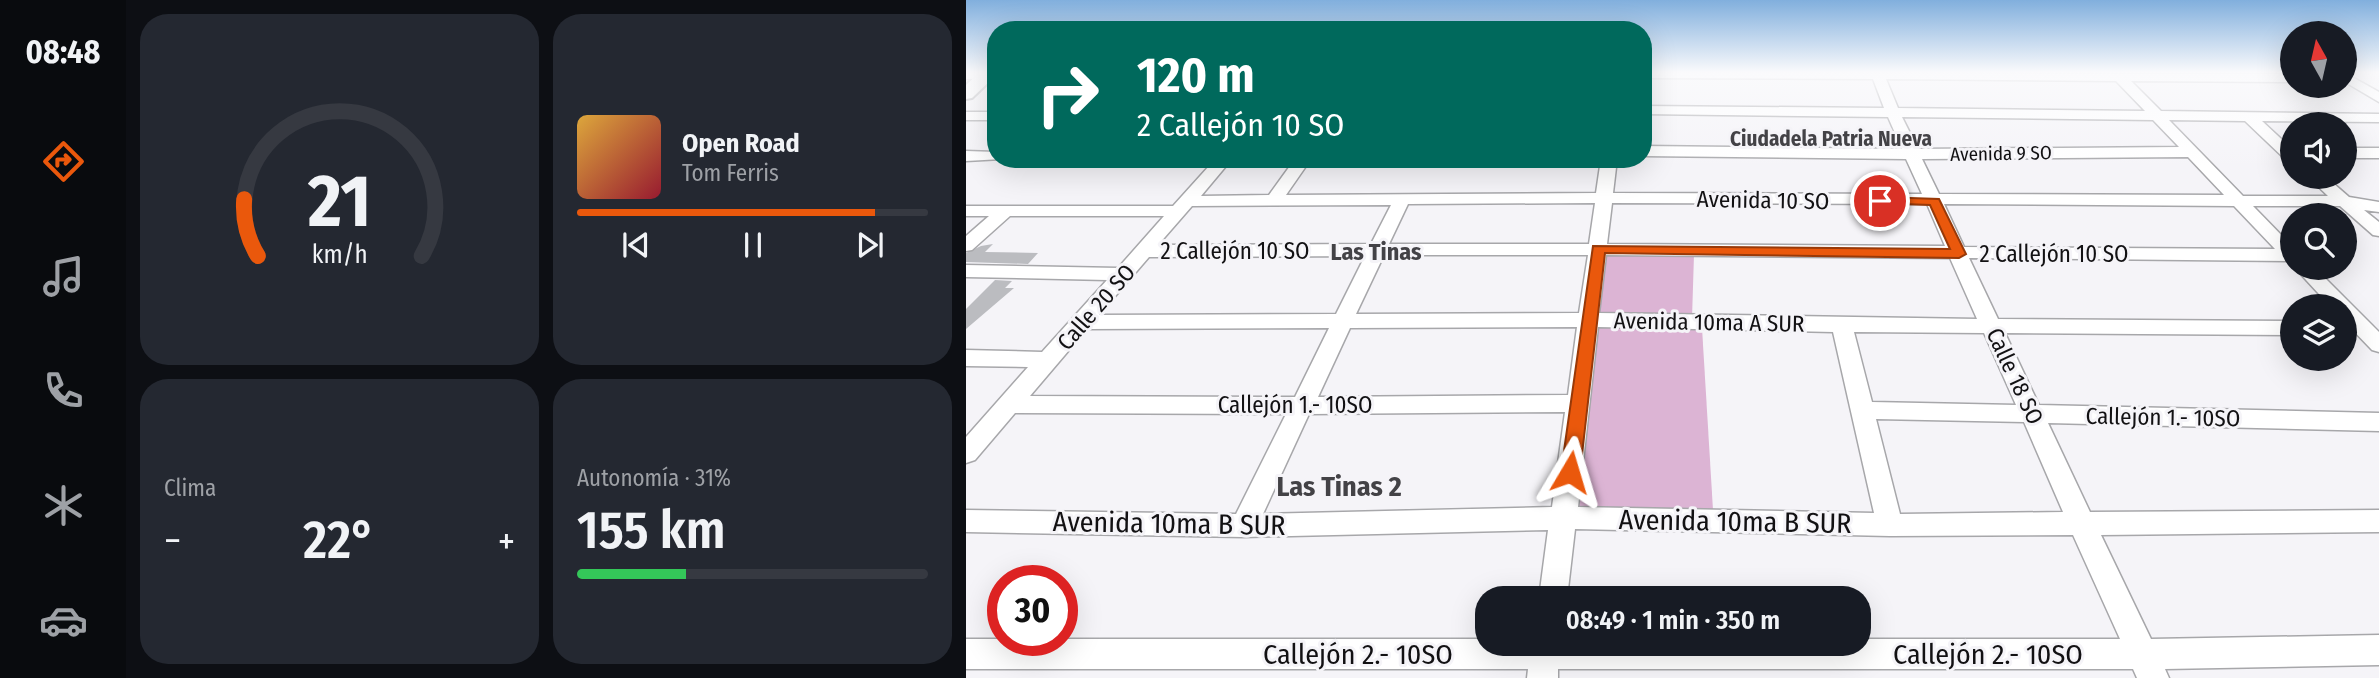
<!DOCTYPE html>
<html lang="es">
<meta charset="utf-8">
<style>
body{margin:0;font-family:"Fira Sans Condensed",sans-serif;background:#242831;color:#f1f3f6;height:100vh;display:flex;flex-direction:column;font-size:26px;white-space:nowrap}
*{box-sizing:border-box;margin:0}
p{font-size:23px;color:#9ea1a6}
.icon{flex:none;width:38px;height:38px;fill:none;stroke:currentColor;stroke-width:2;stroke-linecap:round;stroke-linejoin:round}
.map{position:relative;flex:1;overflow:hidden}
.drawer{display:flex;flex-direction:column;gap:14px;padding:14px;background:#0d0f14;width:840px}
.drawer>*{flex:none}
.banner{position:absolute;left:21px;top:21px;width:665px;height:147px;border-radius:28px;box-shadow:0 7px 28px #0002;background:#00695c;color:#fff;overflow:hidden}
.needle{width:46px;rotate:352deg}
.tools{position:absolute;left:1314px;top:21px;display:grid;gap:14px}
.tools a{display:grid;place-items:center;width:77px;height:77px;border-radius:50%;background:#171b24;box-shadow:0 7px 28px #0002;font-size:35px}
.speed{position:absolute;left:21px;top:565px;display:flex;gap:14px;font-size:35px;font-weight:700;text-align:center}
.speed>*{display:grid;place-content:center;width:91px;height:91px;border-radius:50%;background:#171b24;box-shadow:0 7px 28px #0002;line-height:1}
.speed .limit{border:10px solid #d22;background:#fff;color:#111}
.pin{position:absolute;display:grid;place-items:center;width:60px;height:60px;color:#fff;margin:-30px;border:4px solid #fff;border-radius:50%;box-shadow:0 2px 7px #0007}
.me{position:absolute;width:77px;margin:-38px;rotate:7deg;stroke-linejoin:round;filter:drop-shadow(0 0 5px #0008)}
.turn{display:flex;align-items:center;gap:24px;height:147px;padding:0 35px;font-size:32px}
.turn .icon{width:91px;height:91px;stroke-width:2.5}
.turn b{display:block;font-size:49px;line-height:60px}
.big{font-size:52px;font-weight:600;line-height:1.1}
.drawer .card{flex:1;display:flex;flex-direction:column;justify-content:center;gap:10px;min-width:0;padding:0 24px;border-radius:28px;background:#242831}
.drawer .dial{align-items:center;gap:0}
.dial svg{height:182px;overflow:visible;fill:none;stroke:#363941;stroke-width:7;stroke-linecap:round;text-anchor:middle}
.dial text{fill:#f1f3f6;stroke:none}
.song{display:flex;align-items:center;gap:21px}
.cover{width:84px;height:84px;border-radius:10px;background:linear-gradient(135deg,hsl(40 70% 55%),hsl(350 70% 35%))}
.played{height:7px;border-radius:4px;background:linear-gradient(90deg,#ea580c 85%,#363941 85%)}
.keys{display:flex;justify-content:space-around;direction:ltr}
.heat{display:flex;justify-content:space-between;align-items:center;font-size:38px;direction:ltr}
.charge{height:10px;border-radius:5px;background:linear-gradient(90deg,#34c759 31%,#363941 0)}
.drawer .tiles{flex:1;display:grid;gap:14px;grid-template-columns:repeat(2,1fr)}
.trip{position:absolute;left:509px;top:586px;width:396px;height:70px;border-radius:28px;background:#171b24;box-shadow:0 7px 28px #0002;font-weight:600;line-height:70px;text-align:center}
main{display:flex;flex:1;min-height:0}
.tabs{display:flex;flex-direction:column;width:126px;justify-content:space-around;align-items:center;background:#090b0e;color:#9ea1a6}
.tabs .icon{width:49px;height:49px}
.tabs .on{color:#ea580c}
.tabs b{font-size:32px;color:#f1f3f6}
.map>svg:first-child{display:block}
</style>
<main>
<nav class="tabs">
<b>08:48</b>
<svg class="icon on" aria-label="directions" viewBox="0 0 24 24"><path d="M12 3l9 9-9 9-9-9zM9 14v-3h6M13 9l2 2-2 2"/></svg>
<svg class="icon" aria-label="music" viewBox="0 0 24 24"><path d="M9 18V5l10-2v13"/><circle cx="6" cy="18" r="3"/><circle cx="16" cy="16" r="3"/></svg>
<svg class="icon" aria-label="phone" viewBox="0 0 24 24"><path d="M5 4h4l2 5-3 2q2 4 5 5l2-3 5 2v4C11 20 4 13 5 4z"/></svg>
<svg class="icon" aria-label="climate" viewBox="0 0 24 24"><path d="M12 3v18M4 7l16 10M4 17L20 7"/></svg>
<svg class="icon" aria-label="car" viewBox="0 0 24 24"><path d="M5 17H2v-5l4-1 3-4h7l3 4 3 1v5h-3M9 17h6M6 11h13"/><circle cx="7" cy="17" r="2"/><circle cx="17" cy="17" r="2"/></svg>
</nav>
<section class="drawer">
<div class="tiles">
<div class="card dial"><svg viewBox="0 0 100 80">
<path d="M14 69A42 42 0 1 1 86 69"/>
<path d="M14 69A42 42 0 0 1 8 44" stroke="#ea580c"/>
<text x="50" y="56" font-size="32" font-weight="700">21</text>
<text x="50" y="72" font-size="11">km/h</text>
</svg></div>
<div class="card">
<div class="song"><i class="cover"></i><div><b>Open Road</b><p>Tom Ferris</p></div></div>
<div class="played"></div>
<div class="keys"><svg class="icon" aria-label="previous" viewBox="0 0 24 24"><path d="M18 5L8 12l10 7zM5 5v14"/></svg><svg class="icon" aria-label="pause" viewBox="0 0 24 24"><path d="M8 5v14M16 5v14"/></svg><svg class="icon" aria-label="next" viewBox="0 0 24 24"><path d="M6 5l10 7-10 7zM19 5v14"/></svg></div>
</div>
<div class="card"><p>Clima</p>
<div class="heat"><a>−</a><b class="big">22°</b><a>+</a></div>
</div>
<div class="card"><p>Autonomía · 31%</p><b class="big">155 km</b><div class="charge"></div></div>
</div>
</section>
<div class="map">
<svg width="1413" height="678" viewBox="0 0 1413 678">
<rect width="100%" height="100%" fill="#f5f4f8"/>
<g fill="#dcb4d4">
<path d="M638 253 728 254 726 319 631 316Z"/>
<path d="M629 325 736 328 747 510H610Z"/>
</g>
<g fill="#bbbcc0">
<path d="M27 244 19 252 72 253 62 264 0 262V253L15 246Z"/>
<path d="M29 280 46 281 39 288H48L0 329V309Z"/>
</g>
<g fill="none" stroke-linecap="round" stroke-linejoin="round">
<defs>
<g id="minor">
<path d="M0 73H30V78L0 79Z"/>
<path d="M677 73 1326 74V82L1165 81 1195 111 1413 114V122L1296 121 1326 149V162L1320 160 1279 121 1203 120 1277 196H1362L1342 177H1360L1383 197 1413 202V212L1398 210 1413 222V236L1407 235 1374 206H1287L1326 246V261L1003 258 1032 319 1326 321V335L1039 333 1073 405 1413 413V431L1082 423 1124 512 1413 510V532L1135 535 1185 639 1413 635V665L1199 669 1203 678H1171L1167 669H592V678H561L562 669H0V639H522V644H892V639H1154L1107 535 924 536 609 529 601 598H573L582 530 278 537 0 532V510L270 514 320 414 49 413 9 460 0 463V437L62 367 0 366V350L76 352 141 280 0 277V265L152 268 198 216H44L6 250 0 251V236L23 216H0V206H207L244 165 169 164 161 159H266L235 196 303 195 329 159H345L320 195 630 193 635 159H651L647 193 956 194 940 159 677 156V146L936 149 922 117 677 114V106L918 108 907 79 677 78ZM920 79 1150 81 1179 111 932 108ZM936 117 1187 120 1213 147 952 149ZM1222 157 1258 195 973 194 956 159ZM629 203 623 244H423L442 204ZM646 203 961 204 979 246 641 244ZM978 204 1268 206 1309 249 998 247ZM425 205 405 244 192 245 226 206ZM418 255H622L613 313 390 314ZM640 255 984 258 1011 319 633 313ZM399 256 370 314 133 315 183 257ZM611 327 602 395 352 397 384 328ZM632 327 867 332 908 513 612 507ZM363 328 329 397 64 396 121 329ZM888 332 1018 333 1050 405 906 402ZM599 412 586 507 297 514 343 414ZM910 419 1058 422 1097 512 934 514Z"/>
<path d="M1379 73 1413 92V102L1379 82Z"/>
<rect x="0" y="112" width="30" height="8"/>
<rect x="1379" y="148" width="34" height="10"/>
<path d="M0 151 30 152V159H36L0 161Z"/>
<path d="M1329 268H1349L1413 332V352L1406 350 1379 322V306H1364Z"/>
</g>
<path id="major" d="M13 73 30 75 6 98 0 99V85Z"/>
</defs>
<use href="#minor" stroke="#a7a7aa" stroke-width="3"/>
<use href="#major" stroke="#a7a7aa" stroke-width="4"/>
<use href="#minor" fill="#fff" fill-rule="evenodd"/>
<use href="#major" fill="#fff" fill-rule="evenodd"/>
</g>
<linearGradient id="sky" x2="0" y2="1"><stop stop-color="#81afdd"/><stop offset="0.43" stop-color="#fafafc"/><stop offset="1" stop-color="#fafafc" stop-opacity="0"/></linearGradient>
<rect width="1413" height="168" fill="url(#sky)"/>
<path fill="#ea580c" stroke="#983908" stroke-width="2" d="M914 197 973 199 1000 254 993 258 639 253 614 472 611 477H598L595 472 627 246 984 249 964 205 909 203 907 201Z"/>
<g text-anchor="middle" stroke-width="6" stroke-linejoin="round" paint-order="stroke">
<g font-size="19" fill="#121113" stroke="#f5f4f8">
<text transform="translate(1035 153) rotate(-1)" y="7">Avenida 9 SO</text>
</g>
<g font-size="21" font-weight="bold" fill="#434246" stroke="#f5f4f8">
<text x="865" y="146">Ciudadela Patria Nueva</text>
</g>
<g font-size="23" fill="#121113" stroke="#f5f4f8">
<text transform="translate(797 200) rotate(1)" y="8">Avenida 10 SO</text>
<text x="269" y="259">2 Callejón 10 SO</text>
<text x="1088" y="262">2 Callejón 10 SO</text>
<text transform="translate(130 307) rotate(-49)" y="8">Calle 20 SO</text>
<text transform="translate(743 322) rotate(1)" y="8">Avenida 10ma A SUR</text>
<text transform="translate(1049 376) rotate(65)" y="8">Calle 18 SO</text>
<text x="329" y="413">Callejón 1.- 10SO</text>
<text transform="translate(1197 417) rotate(1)" y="8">Callejón 1.- 10SO</text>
</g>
<g font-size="24" font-weight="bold" fill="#434246" stroke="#f5f4f8">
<text x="410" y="260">Las Tinas</text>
</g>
<g font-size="28" font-weight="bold" fill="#434246" stroke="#f5f4f8">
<text x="373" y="496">Las Tinas 2</text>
</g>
<g font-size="28" fill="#121113" stroke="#f5f4f8">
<text transform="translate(769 521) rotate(1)" y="10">Avenida 10ma B SUR</text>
<text transform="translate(203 523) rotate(1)" y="10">Avenida 10ma B SUR</text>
<text x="392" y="664">Callejón 2.- 10SO</text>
<text x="1022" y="664">Callejón 2.- 10SO</text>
</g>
</g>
</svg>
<div class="tools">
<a><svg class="needle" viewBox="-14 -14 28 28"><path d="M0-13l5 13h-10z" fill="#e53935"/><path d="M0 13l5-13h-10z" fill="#9ea1a6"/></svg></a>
<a><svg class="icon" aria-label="sound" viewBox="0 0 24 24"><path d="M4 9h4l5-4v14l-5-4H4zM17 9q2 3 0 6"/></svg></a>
<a><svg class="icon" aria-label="search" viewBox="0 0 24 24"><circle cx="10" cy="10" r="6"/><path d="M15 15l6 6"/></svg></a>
<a><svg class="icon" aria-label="layers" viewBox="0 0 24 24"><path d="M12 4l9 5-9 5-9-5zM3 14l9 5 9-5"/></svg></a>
</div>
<div class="speed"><div class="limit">30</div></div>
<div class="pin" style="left:914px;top:201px;background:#d93025"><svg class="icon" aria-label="arrive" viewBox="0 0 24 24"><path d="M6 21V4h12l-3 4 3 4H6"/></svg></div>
<svg class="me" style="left:604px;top:472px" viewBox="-20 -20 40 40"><path d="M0-17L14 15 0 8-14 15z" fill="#ea580c" stroke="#fff" stroke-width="4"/></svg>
<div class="trip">08:49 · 1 min · 350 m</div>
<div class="banner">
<div class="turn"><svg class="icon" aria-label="right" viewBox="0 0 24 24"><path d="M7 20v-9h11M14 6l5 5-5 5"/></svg><div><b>120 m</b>2 Callejón 10 SO</div></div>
</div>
</div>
</main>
